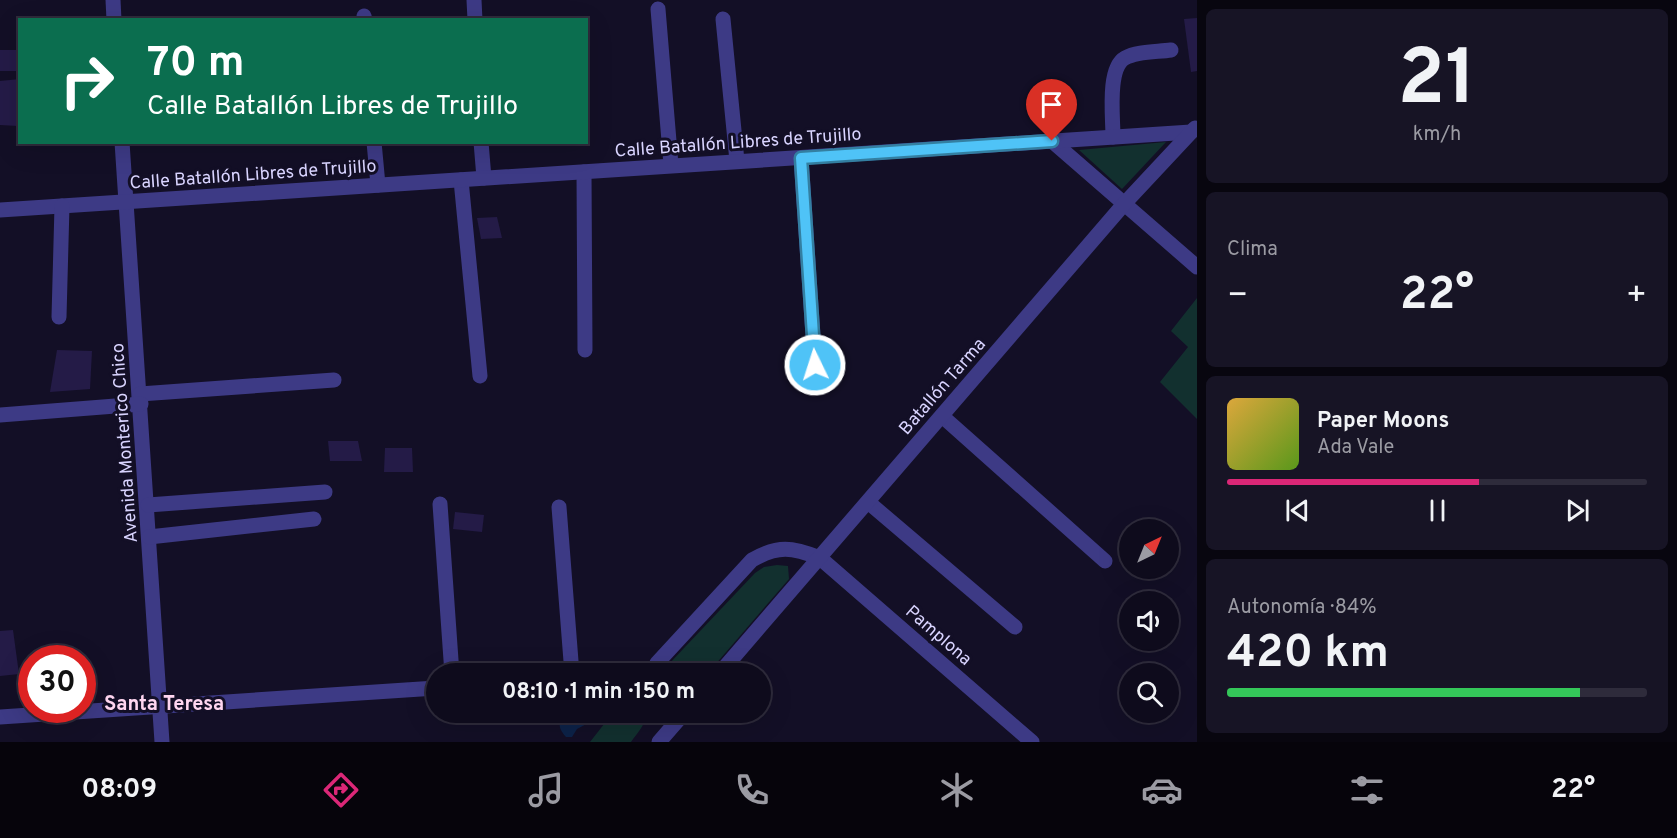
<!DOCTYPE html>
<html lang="es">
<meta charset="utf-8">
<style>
body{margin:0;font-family:Overpass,sans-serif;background:#171425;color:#f1f3f6;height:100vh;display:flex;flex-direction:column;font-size:22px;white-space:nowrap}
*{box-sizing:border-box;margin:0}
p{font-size:20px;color:#9b9ba3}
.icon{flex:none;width:33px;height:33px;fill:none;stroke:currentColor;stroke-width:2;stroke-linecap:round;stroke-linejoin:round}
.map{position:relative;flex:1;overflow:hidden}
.details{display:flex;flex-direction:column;gap:9px;padding:9px;background:#08060f;width:480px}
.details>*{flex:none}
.hud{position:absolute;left:18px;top:18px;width:570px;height:126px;border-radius:0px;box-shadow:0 6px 24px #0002,0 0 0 2px #2e2b3b;background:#0b6e4f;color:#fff;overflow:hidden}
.needle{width:39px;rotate:43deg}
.buttons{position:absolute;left:1119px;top:519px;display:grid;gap:12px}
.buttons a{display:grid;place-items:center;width:60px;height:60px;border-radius:50%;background:#0e0b1c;box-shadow:0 6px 24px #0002,0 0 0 2px #2e2b3b;font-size:30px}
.speed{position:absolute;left:18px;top:645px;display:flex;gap:12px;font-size:30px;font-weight:700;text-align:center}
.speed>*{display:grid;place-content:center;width:78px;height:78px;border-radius:50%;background:#0e0b1c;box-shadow:0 6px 24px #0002,0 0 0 2px #2e2b3b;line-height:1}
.speed .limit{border:9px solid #d22;background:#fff;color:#111}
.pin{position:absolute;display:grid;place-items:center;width:51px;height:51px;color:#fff;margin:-62px -26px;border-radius:50% 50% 50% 0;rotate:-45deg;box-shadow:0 0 6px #0007}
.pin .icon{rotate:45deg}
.me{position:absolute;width:66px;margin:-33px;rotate:356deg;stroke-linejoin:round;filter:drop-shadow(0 0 4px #0008)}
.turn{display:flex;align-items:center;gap:21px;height:126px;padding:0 30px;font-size:27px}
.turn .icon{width:78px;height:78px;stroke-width:2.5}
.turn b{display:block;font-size:42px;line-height:51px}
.big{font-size:45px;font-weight:700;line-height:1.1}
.details .card{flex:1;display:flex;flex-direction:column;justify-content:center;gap:9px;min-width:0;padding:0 21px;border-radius:9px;background:#171425}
.details .dial{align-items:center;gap:0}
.dial b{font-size:78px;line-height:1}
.song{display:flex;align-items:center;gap:18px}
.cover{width:72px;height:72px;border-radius:9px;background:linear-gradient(135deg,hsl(40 70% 55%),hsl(90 70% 35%))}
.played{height:6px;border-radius:3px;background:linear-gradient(90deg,#db2777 60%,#2e2b3b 60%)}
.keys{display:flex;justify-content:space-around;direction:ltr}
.heat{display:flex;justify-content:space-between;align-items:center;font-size:33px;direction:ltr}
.charge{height:9px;border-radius:4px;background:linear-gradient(90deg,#34c759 84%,#2e2b3b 0)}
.trip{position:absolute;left:426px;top:663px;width:345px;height:60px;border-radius:30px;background:#0e0b1c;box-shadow:0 6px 24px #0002,0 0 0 2px #2e2b3b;font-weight:700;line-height:60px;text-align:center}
.tabs{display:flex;height:96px;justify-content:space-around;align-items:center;background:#06040b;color:#9b9ba3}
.tabs .icon{width:42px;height:42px}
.tabs .current{color:#db2777}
.tabs b{font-size:27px;color:#f1f3f6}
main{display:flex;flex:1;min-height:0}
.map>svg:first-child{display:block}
</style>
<main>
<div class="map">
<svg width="1197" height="742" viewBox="0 0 1197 742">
<rect width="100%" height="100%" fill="#130f26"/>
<g fill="#12302f">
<path d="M1166 142 1122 189 1079 150Z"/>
<path d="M1197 298V419L1160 382 1188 347 1171 331Z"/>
<path d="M777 565 788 566 789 579 708 673H666L668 665 755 573 764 567Z"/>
<path d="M609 713H645C647 724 637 733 631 742H590L608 719Z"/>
</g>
<path fill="#0c2248" d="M567 713H592L594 716 592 721 577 729 572 737H566C559 729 558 725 562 715Z"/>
<g fill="#241b47">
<path d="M1197 18V71L1191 72 1184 19Z"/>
<rect x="0" y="50" width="20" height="21"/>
<path d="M20 79 18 126 0 125V81Z"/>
<path d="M497 217 502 238 481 239 477 218Z"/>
<path d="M57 350 92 351 90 389 50 392Z"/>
<path d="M328 441H358L362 461H330Z"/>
<path d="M385 448H412L413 472H384Z"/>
<path d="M455 512 484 515 482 532 453 529Z"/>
<path d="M13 630 19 674 0 676V631Z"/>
</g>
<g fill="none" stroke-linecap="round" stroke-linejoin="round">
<g stroke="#3d3a85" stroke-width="15">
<path d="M113 0 114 20"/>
<path d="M474 0 475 20"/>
<path d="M658 9 671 165"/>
<path d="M364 16 365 20"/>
<path d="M723 19 737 161"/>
<path d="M1113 137C1113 117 1107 68 1125 58 1137 51 1158 52 1171 50"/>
<path d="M1052 141 1197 267"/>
<path d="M122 142 162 742"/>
<path d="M374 142 378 185"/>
<path d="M481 142 484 178"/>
<path d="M801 158 815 365"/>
<path d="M584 172 585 350"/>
<path d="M461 180 480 376"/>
<path d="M0 210 1191 132"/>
<path d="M59 317 62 206"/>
<path d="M140 394 334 380"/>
<path d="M0 415 141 404"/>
<path d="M942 416 1105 561"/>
<path d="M868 502 1015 627"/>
<path d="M440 504 452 674"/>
<path d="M148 505 325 492"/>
<path d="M559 507 572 674"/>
<path d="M149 537 314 519"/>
<path d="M653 674 657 663 752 560C778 545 792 547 820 558L1032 742"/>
<path d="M719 674 1124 204 1195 128"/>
<path d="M0 717 436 688"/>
<path d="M659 742 685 712"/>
</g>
</g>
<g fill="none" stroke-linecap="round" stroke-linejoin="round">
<defs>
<path id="route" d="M815 365 801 158 1052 141"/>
</defs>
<use href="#route" stroke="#337fa1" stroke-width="15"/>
<use href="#route" stroke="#4fc3f7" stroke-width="10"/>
</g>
<g text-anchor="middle" stroke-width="6" stroke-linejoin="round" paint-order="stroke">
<g font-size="18" fill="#d9d4ff" stroke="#130f26">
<text transform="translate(738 142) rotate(-4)" y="6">Calle Batallón Libres de Trujillo</text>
<text transform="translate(253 174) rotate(-4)" y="6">Calle Batallón Libres de Trujillo</text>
<text transform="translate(942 386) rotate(-49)" y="6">Batallón Tarma</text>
<text transform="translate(124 443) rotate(-94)" y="6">Avenida Monterico Chico</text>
<text transform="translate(939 635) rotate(41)" y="6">Pamplona</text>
</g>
<g font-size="20" font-weight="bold" fill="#ffd6f0" stroke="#130f26">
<text x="164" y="710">Santa Teresa</text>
</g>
</g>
</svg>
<div class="buttons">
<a><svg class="needle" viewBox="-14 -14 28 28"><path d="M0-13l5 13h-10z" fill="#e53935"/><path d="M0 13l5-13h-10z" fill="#9b9ba3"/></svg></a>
<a><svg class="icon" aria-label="sound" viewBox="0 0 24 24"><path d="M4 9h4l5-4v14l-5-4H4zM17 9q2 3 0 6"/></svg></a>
<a><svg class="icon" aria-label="search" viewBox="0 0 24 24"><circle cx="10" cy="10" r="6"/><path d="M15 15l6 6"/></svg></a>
</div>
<div class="speed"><div class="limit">30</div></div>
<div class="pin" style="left:1052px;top:141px;background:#d93025"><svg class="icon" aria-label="arrive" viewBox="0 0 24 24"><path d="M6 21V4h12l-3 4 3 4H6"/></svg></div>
<svg class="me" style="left:815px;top:365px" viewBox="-20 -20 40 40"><circle r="17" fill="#4fc3f7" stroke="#fff" stroke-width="3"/><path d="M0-11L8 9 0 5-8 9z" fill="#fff"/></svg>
<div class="trip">08:10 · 1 min · 150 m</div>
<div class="hud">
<div class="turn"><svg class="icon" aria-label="right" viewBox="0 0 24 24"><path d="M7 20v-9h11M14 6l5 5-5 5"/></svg><div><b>70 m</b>Calle Batallón Libres de Trujillo</div></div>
</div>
</div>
<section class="details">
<div class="card dial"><b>21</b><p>km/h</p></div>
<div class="card"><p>Clima</p>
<div class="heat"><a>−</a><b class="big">22°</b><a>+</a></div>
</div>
<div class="card">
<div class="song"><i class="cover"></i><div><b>Paper Moons</b><p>Ada Vale</p></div></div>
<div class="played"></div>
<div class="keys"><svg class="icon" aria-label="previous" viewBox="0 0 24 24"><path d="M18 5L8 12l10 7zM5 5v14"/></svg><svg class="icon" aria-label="pause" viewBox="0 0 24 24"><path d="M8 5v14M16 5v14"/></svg><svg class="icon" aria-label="next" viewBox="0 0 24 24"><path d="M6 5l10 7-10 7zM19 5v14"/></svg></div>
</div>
<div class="card"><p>Autonomía · 84%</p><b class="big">420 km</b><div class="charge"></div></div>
</section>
</main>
<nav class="tabs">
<b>08:09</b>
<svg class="icon current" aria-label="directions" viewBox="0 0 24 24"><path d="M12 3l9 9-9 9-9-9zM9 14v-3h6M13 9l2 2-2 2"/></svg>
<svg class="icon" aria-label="music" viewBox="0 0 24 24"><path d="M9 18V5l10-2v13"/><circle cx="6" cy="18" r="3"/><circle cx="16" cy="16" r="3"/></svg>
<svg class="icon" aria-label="phone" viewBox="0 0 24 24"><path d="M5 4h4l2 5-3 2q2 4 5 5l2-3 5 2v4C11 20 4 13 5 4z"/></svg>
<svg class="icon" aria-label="climate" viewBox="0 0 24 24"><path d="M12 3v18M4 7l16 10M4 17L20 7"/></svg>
<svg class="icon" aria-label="car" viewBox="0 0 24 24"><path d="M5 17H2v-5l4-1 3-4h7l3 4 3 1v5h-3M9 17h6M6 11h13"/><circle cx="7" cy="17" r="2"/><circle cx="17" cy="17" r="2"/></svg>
<svg class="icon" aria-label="filters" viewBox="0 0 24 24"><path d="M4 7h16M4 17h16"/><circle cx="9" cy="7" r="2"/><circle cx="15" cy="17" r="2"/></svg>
<b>22°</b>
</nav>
